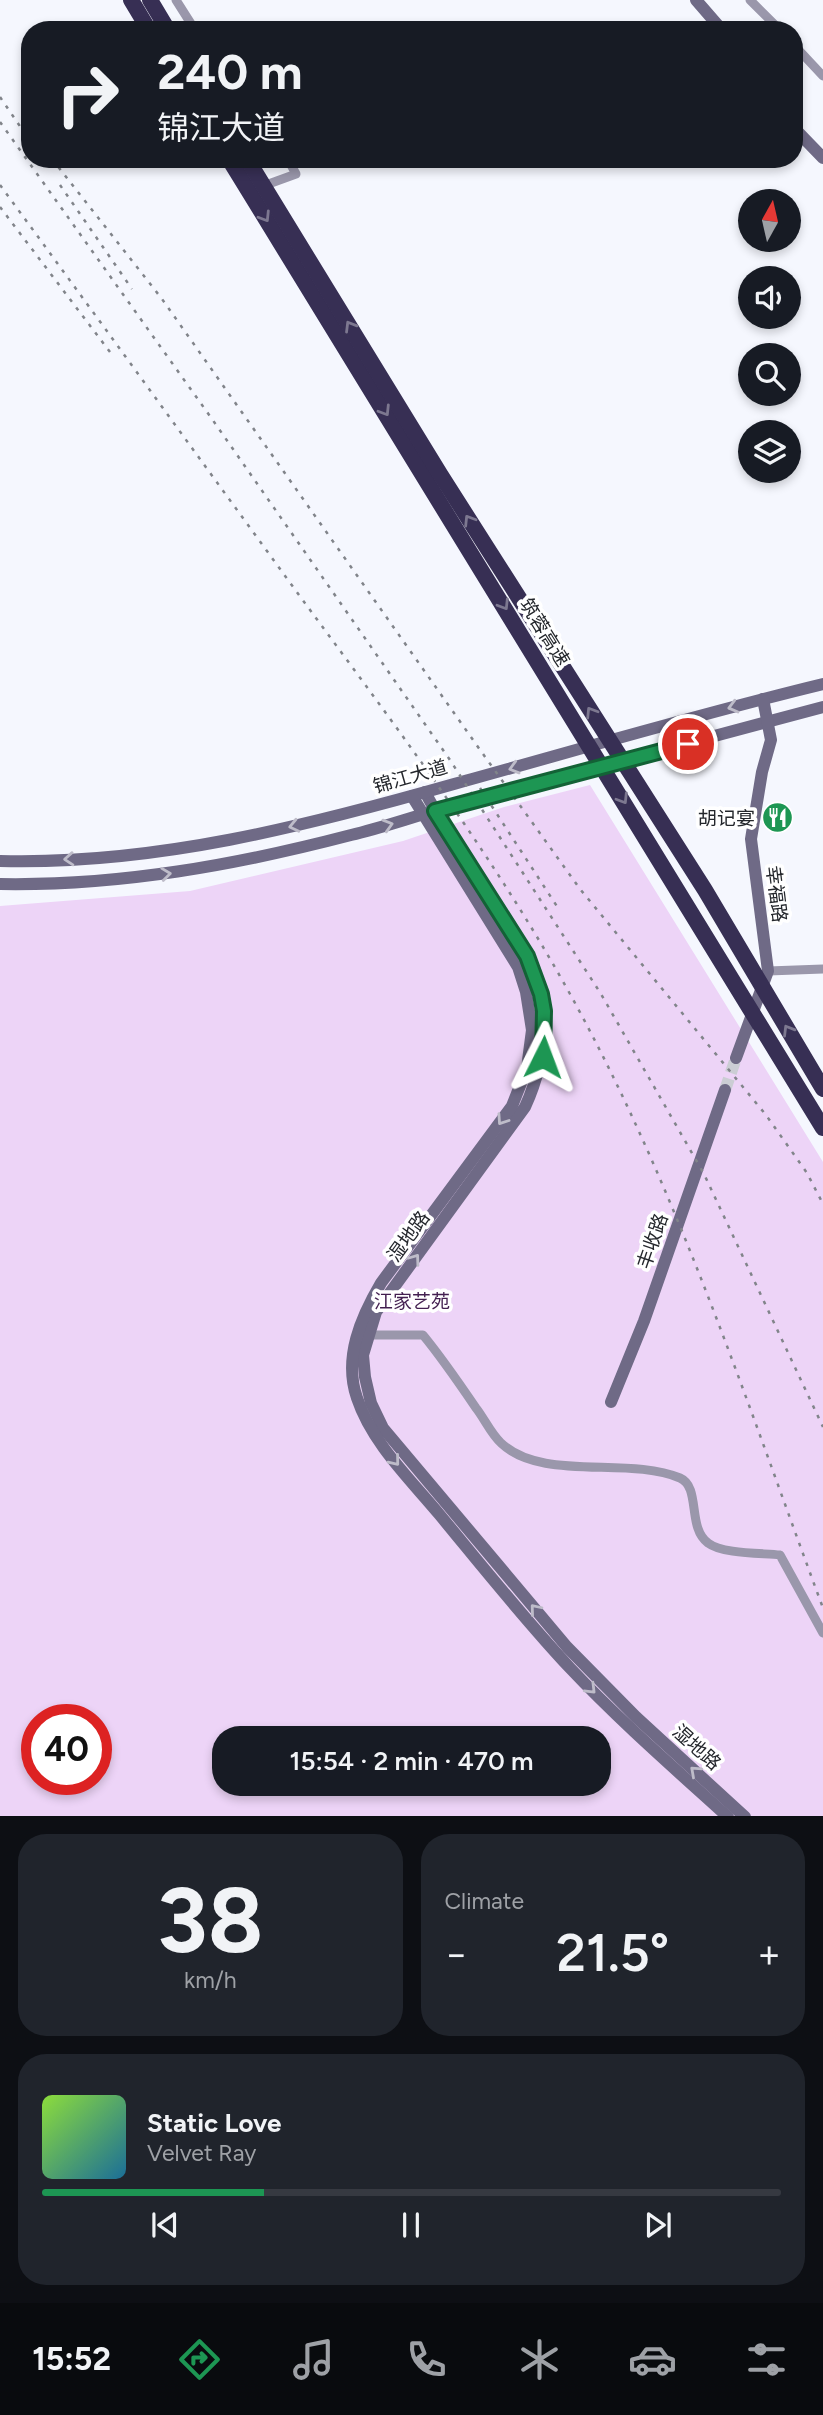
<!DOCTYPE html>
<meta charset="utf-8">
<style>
body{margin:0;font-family:Figtree,"Noto Sans SC",sans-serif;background:#20242c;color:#f1f3f6;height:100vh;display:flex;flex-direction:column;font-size:26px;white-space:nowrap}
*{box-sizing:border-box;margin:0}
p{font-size:23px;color:#9ea1a6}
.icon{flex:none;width:38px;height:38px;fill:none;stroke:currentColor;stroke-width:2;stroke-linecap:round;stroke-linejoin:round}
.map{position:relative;height:1816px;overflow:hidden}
.sheet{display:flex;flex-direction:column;gap:18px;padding:18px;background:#0d0f14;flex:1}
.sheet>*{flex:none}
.guide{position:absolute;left:21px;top:21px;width:782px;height:147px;border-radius:28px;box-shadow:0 4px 10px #0003;background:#171b24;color:#f1f3f6;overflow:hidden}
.needle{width:46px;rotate:8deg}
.fabs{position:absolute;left:738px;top:189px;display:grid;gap:14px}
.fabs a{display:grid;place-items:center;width:63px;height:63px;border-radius:50%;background:#171b24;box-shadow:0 4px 10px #0003;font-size:35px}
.speed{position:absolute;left:21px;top:1704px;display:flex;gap:14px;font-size:35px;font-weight:700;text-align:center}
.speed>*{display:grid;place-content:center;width:91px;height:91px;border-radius:50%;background:#171b24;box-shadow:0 4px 10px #0003;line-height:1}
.speed .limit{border:10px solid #d22;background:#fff;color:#111}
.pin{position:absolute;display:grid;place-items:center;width:60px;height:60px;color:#fff;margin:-30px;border:4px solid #fff;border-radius:50%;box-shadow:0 2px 7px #0007}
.me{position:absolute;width:77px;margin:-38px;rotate:3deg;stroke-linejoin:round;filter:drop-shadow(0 0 5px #0008)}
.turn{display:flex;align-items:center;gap:24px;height:147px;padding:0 21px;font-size:32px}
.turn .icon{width:91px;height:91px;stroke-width:2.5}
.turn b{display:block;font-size:49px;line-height:60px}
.big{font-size:52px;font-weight:600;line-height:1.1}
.sheet .card{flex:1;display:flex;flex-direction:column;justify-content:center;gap:10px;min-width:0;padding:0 24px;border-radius:28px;background:#20242c}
.sheet .dial{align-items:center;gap:0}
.dial b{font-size:91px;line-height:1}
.song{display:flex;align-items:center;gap:21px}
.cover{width:84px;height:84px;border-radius:10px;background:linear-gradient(135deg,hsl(90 70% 55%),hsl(200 70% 35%))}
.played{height:7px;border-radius:4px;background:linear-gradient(90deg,#1d9653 30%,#363941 30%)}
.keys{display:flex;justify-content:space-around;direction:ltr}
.heat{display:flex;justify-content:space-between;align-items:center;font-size:38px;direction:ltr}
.sheet .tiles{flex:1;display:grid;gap:18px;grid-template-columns:1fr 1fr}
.card:last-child{grid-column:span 2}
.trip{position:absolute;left:212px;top:1726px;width:399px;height:70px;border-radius:28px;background:#171b24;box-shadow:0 4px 10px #0003;font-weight:600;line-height:70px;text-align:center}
.dock{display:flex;height:112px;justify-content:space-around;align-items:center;background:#090b0e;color:#9ea1a6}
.dock .icon{width:49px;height:49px}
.dock .on{color:#1d9653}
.dock b{font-size:32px;color:#f1f3f6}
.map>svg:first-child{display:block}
</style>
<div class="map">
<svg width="823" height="1817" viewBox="0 0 823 1817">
<rect width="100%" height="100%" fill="#f5f7fe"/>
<path fill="#edd4f7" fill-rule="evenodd" d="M590 785 823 1162V1816H0V906L190 891 403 841 504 807ZM37 1720H96V1780H37ZM224 1738H598V1783H224Z"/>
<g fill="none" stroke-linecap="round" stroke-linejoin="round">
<path stroke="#cbcdd4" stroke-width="12" stroke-dasharray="12 6" stroke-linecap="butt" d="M725 1090 736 1058"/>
<g stroke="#9a97ab" stroke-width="9">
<path d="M176 0 195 30"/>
<path d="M750 0 780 30"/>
<path d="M794 45 823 76"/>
<path d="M263 186 296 174 290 163 281 159"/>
<path d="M768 971 823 969"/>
<path d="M368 1335H423C442 1358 459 1383 476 1408 484 1418 491 1434 501 1443 542 1482 628 1456 680 1478 701 1487 687 1528 708 1543 722 1554 762 1553 780 1555L823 1633"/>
</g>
<g stroke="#6f6a86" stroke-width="12">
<path d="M696 0 722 30"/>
<path d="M794 128 823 158"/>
<path d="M425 792C446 832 472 869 496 907 506 923 519 939 527 957 550 1007 548 1057 525 1107L376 1312 363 1355 365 1377 371 1403 383 1428 567 1647 636 1717 745 1817"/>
<path d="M412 796 518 967 526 992 532 1030 527 1068 512 1106 381 1283C361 1317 343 1358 357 1398 372 1443 410 1479 439 1514 482 1566 524 1619 570 1668 619 1720 674 1768 728 1817"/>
<path d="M0 861C155 865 306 826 454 784 577 750 699 714 823 684"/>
<path d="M0 884C120 886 236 865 351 835 381 828 409 818 438 810 567 776 695 741 823 707"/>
<path d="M736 1058 768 971 751 839 762 772 771 740 763 699"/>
<path d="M611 1402 644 1321 725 1090"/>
</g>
<g stroke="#372f54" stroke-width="16">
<path d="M131 0 149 30"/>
<path d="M150 0 168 30"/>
</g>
<g stroke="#81848a" stroke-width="2.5" stroke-dasharray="3.5 7" stroke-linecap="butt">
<path d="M0 97 30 141"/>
<path d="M0 122 212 419 450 760 601 994 704 1174 823 1427"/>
<path d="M52 159 162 299 478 747 580 889 766 1115 807 1173 823 1204"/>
<path d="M0 185C100 321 199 458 299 595 394 724 492 853 570 994 677 1187 746 1401 823 1608"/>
<path d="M60 185 132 289"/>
<path d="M0 207 110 352"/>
<path d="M480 788 560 911"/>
</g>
<g stroke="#372f54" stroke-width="16">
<path d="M229 159 823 1128"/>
<path d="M247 159 440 474 705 890 823 1089"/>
</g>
</g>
<defs><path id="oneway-chevron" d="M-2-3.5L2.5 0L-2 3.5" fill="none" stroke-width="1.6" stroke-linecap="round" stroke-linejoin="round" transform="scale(1.75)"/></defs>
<g stroke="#7d7890">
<use href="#oneway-chevron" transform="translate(265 217) rotate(58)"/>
<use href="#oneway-chevron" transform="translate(350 326) rotate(-121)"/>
<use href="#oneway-chevron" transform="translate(385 411) rotate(58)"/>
<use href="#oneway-chevron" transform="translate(469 520) rotate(-122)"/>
<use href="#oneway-chevron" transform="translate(504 605) rotate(58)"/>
<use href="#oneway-chevron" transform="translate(591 712) rotate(-122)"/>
<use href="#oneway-chevron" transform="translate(623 799) rotate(58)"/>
<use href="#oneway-chevron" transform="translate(788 1030) rotate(-121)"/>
</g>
<g stroke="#bebcc9">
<use href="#oneway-chevron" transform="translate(733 707) rotate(165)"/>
<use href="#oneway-chevron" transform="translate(514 768) rotate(164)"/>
<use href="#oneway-chevron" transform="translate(388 825) rotate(-16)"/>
<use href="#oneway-chevron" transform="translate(294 826) rotate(167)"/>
<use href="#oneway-chevron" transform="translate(69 859) rotate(176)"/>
<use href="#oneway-chevron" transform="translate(166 874) rotate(-7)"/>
<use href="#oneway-chevron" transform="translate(502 1120) rotate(124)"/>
<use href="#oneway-chevron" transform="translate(415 1259) rotate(-54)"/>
<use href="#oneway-chevron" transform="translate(395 1461) rotate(51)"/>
<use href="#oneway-chevron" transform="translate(535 1609) rotate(-130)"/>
<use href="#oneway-chevron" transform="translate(591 1689) rotate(45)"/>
<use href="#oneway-chevron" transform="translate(695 1771) rotate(-138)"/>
</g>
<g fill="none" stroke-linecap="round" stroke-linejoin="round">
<defs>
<path id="route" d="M543 1057 544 1011 541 994 527 956 435 811 688 744"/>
</defs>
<use href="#route" stroke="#136236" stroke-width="18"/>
<use href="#route" stroke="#1d9653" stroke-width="12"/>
</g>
<defs>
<symbol id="restaurant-disc" viewBox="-11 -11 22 22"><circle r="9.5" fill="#1d9653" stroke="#fff"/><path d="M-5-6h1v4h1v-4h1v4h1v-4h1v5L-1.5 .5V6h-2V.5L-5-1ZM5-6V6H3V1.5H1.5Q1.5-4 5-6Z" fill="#fff"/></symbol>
</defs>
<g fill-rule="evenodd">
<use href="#restaurant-disc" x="760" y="800" width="35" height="35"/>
</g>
<g text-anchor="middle" stroke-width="7" stroke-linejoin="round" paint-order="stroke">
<g font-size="19" fill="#24272c" stroke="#fff">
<text transform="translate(545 632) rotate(58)" y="7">筑蓉高速</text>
<text transform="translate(410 776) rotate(-16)" y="7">锦江大道</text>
<text transform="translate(777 894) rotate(83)" y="7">幸福路</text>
<text transform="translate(408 1236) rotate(-54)" y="7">湿地路</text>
<text transform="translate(652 1241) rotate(-71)" y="7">丰收路</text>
<text transform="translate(697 1747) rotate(42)" y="7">湿地路</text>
</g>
<g font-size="19" fill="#24272c" stroke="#fff" text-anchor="end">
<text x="755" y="825">胡记宴</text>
</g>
<g font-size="19" fill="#431f50" stroke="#fff">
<text x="412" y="1308">江家艺苑</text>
</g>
</g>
</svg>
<div class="fabs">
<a><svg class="needle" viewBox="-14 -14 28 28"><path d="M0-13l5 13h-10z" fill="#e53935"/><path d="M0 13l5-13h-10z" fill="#9ea1a6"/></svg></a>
<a><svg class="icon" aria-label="sound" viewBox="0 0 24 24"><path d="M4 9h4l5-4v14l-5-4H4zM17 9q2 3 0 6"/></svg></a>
<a><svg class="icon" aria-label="search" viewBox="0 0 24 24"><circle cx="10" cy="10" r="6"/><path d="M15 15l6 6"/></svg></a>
<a><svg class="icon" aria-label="layers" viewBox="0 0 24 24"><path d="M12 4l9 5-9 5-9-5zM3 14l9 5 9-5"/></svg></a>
</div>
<div class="speed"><div class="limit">40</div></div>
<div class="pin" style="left:688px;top:744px;background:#d93025"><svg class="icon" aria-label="arrive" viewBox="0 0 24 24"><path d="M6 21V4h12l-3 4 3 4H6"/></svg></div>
<svg class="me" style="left:543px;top:1057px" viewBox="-20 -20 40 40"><path d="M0-17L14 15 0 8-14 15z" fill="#1d9653" stroke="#fff" stroke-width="4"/></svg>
<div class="trip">15:54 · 2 min · 470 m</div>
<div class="guide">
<div class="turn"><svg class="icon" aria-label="right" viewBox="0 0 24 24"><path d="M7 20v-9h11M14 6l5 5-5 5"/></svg><div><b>240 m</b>锦江大道</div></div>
</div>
</div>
<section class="sheet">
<div class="tiles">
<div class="card dial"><b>38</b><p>km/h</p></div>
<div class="card"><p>Climate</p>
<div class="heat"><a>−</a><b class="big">21.5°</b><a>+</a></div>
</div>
<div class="card">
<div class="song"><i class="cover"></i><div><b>Static Love</b><p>Velvet Ray</p></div></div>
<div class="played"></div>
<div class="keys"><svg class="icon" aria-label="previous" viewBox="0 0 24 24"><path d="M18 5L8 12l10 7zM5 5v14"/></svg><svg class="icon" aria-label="pause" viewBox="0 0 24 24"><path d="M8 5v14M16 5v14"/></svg><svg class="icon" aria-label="next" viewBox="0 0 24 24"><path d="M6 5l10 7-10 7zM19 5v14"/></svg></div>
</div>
</div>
</section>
<nav class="dock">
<b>15:52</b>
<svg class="icon on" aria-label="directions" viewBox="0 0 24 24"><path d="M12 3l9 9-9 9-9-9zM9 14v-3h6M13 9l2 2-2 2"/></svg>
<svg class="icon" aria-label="music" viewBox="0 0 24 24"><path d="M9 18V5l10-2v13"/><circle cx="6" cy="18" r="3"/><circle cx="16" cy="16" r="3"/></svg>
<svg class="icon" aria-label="phone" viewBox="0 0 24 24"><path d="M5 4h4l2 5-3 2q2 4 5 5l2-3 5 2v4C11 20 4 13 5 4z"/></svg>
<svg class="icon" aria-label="climate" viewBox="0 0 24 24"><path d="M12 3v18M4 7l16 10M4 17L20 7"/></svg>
<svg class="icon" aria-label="car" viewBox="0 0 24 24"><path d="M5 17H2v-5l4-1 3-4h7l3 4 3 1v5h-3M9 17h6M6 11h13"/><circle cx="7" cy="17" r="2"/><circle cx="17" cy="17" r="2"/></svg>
<svg class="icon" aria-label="filters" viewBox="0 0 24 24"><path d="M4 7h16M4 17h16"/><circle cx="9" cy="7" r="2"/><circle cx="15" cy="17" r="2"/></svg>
</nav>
